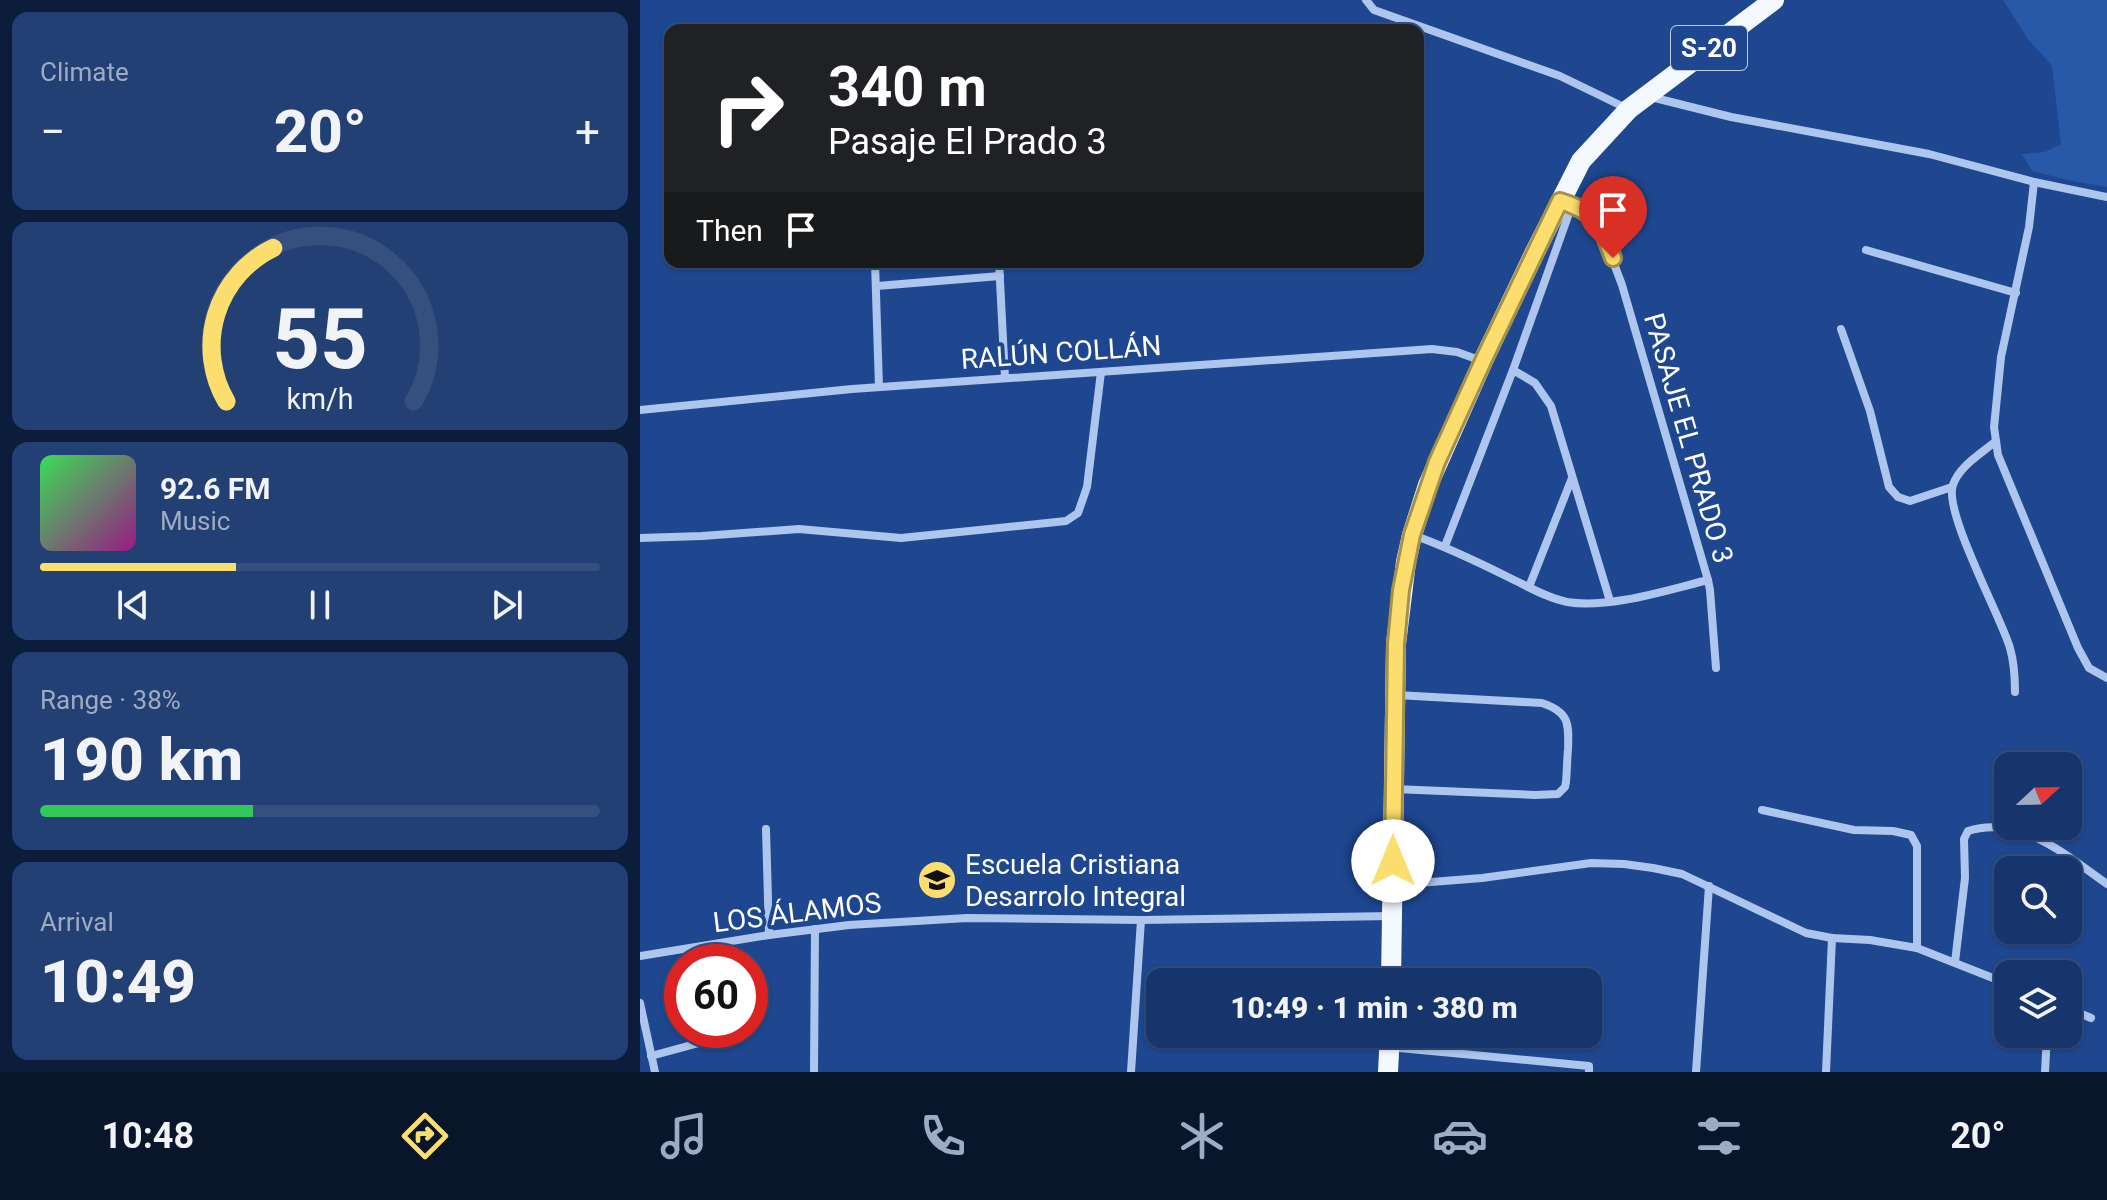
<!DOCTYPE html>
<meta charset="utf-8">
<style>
body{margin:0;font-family:Roboto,sans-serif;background:#234074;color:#f1f3f6;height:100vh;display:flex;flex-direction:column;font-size:30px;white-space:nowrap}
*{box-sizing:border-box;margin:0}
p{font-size:26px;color:#9eabc2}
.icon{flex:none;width:44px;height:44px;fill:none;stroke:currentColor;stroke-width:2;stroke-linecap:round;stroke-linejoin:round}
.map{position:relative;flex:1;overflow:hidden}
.details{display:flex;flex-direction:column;gap:12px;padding:12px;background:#0c1d3b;width:640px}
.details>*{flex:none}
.hud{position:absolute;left:24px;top:24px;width:760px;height:244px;border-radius:16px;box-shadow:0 2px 6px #0004,0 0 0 2px #35507f;background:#202124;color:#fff;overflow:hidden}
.needle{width:52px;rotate:68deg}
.tools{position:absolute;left:1354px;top:752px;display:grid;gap:16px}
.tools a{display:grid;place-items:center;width:88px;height:88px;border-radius:16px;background:#16356c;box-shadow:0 2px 6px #0004,0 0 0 2px #35507f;font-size:40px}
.speed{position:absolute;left:24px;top:944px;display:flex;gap:16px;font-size:40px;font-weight:700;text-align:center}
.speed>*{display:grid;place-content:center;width:104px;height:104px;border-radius:50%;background:#16356c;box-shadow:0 2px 6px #0004,0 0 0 2px #35507f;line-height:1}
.speed .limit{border:12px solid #d22;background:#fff;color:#111}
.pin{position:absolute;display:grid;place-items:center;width:68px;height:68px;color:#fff;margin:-82px -34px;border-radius:50% 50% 50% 0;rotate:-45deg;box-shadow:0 0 8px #0007}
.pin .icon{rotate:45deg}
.me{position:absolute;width:88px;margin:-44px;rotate:0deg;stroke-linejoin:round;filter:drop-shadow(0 0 6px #0008)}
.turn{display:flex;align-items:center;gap:28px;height:168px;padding:0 32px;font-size:36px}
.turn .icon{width:104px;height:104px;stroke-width:2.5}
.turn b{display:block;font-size:56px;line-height:68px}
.then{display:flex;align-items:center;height:76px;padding:0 32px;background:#0003;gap:16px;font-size:30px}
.big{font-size:60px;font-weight:800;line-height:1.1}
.details .tile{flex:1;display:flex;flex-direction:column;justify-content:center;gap:12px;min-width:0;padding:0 28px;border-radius:16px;background:#234074}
.details .dial{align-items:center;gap:0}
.dial svg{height:208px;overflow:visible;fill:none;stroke:#35507f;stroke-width:7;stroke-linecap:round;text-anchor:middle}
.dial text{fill:#f1f3f6;stroke:none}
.song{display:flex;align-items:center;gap:24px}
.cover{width:96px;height:96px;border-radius:12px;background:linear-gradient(135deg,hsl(130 70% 55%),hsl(310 70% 35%))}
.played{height:8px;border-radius:4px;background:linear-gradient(90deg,#fcde6e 35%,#35507f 35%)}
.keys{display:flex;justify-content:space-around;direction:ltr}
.heat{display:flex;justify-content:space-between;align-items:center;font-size:44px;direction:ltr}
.charge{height:12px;border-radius:6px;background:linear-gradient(90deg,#34c759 38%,#35507f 0)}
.trip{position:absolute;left:506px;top:968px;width:456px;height:80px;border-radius:16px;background:#16356c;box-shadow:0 2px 6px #0004,0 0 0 2px #35507f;font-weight:800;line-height:80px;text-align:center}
.dock{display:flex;height:128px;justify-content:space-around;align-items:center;background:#09152b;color:#9eabc2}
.dock .icon{width:56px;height:56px}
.dock .active{color:#fcde6e}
.dock b{font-size:36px;color:#f1f3f6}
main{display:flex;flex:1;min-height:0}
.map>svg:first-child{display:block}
</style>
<main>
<section class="details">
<div class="tile"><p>Climate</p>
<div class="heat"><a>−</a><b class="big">20°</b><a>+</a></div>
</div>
<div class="tile dial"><svg viewBox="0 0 100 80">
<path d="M14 69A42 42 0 1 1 86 69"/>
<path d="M14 69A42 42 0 0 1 32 10" stroke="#fcde6e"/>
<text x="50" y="56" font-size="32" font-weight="700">55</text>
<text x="50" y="72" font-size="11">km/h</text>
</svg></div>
<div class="tile">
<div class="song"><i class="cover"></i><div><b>92.6 FM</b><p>Music</p></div></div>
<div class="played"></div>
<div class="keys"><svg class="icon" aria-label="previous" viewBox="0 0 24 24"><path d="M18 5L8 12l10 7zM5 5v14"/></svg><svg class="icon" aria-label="pause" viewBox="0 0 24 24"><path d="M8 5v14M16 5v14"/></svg><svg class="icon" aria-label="next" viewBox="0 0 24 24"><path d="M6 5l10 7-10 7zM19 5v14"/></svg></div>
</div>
<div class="tile"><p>Range · 38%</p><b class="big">190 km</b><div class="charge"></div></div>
<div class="tile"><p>Arrival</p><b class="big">10:49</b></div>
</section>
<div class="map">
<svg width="1467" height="1072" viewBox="0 0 1467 1072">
<rect width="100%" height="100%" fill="#1e4790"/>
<path fill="#2858a8" d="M1363 0H1467V187L1432 181 1392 171 1382 154 1405 152 1421 144 1412 66 1388 39Z"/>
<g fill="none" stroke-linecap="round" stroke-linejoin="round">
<g stroke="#aec6ed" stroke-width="8">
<path d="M726 0 734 10 920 76 988 109"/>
<path d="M1011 97 1091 117 1289 154 1394 182 1467 197"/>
<path d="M1394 182 1389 227 1361 357 1354 427 1358 455 1438 648 1449 668 1467 678"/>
<path d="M920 201C936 206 949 211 959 224L982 285 1068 580 1070 590 1076 668"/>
<path d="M1226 250 1376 293"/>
<path d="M235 262 239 387"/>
<path d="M359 262 365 378"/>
<path d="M237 286 360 276"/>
<path d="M1201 329 1230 411 1249 487 1258 497 1270 501 1312 487"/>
<path d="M873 370 895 383 911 406 970 601"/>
<path d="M0 410 212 389 792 349 817 352 842 361"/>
<path d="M1356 441C1342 453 1319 466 1313 485 1303 511 1361 617 1370 648 1374 662 1375 678 1375 692"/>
<path d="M773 535C807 547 838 562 870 578 889 587 907 598 927 602 969 609 1027 590 1068 580"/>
<path d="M0 538 62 536 159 529 261 538 426 521 438 513 447 487 461 372"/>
<path d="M805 546 873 370 932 205"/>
<path d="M889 587 932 478"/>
<path d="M754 789 895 795 918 794 925 787 926 782C927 771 927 760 928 749 929 723 929 712 902 703L756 695"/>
<path d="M1122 810 1214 830 1253 831 1271 835 1277 846V948"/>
<path d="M126 829 129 935"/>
<path d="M753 885 842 878 951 863 984 864 1013 868 1042 874 1166 933 1192 938 1230 940 1277 948 1368 984"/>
<path d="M0 956 129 935 209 925 327 918 501 920 752 916"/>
<path d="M1315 962 1325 878 1324 839 1328 831C1380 814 1427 856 1467 884"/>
<path d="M0 1003 15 1072"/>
<path d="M1428 1008 1451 1018"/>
<path d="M749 1047 949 1066V1072"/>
<path d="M11 1056 70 1040"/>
<path d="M174 1072 175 929"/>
<path d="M491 1072 501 920"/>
<path d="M1056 1072 1069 886"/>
<path d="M1186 1072 1192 938"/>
<path d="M1405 1072 1407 1034"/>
</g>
<g stroke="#f4f8ff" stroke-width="20">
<path d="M751 982 756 644 766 562 772 535 788 485 843 361 895 252 941 161 989 109 1134 0"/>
<path d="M748 1072 750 1034"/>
</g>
</g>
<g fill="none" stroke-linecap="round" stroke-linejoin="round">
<defs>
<path id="route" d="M753 861 756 644 761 590 772 535 797 462 843 361 920 201C956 212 961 224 973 258"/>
</defs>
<use href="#route" stroke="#a49048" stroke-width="20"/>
<use href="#route" stroke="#fcde6e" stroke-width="14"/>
</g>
<defs>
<symbol id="school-disc" viewBox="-11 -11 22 22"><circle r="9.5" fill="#fcde6e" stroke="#1e4790"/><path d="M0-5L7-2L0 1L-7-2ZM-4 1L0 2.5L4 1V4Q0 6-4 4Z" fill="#111"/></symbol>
</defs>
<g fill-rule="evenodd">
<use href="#school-disc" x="275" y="858" width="44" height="44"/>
</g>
<g text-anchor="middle" stroke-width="8" stroke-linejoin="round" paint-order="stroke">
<rect fill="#1e4790" stroke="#bcc8de" stroke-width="2" x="1031" y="26" width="76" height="44" rx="6"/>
<g font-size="26" font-weight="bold" fill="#fff">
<text x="1069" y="57">S-20</text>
</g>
<g font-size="28" fill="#fff" stroke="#1e4790">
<text transform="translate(421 352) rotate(-4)" y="10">RALÚN COLLÁN</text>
<text transform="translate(1049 438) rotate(74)" y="10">PASAJE EL PRADO 3</text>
<text transform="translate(157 912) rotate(-7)" y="10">LOS ÁLAMOS</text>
</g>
<g font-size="28" fill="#fff" stroke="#1e4790" text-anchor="start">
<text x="325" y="874">Escuela Cristiana<tspan x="325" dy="32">Desarrolo Integral</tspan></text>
</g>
</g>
</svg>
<div class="tools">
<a><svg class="needle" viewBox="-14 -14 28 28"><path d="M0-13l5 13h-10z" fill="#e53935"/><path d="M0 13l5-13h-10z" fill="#9eabc2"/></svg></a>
<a><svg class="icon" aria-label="search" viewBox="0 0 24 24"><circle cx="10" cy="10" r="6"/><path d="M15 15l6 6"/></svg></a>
<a><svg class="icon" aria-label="layers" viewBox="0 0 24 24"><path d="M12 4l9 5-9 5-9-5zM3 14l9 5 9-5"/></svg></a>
</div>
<div class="speed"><div class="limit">60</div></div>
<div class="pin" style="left:973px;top:258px;background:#d93025"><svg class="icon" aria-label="arrive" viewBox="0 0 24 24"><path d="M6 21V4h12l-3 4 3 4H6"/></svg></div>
<svg class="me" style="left:753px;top:861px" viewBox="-20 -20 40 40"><circle r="19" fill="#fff"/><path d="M0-13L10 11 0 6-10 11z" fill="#fcde6e"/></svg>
<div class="trip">10:49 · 1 min · 380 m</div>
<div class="hud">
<div class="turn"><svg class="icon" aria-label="right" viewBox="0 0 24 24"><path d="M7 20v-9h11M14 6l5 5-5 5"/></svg><div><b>340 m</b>Pasaje El Prado 3</div></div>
<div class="then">Then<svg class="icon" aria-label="arrive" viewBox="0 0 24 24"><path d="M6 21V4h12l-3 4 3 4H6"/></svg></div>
</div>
</div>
</main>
<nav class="dock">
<b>10:48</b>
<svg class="icon active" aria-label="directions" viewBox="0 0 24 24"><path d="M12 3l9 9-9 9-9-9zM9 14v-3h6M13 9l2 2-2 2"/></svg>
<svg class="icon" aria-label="music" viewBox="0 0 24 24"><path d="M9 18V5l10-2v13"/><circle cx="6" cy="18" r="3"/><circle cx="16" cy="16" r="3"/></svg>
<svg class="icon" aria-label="phone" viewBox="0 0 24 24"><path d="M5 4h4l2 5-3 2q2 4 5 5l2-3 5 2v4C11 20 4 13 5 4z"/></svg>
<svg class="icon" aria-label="climate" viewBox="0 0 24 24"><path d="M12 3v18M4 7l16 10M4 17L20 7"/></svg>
<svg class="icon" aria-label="car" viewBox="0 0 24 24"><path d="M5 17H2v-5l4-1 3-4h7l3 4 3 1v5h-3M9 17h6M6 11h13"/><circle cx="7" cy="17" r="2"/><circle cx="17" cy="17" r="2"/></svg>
<svg class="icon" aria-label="filters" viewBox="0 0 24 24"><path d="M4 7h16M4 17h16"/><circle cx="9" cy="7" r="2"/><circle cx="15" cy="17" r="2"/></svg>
<b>20°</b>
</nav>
